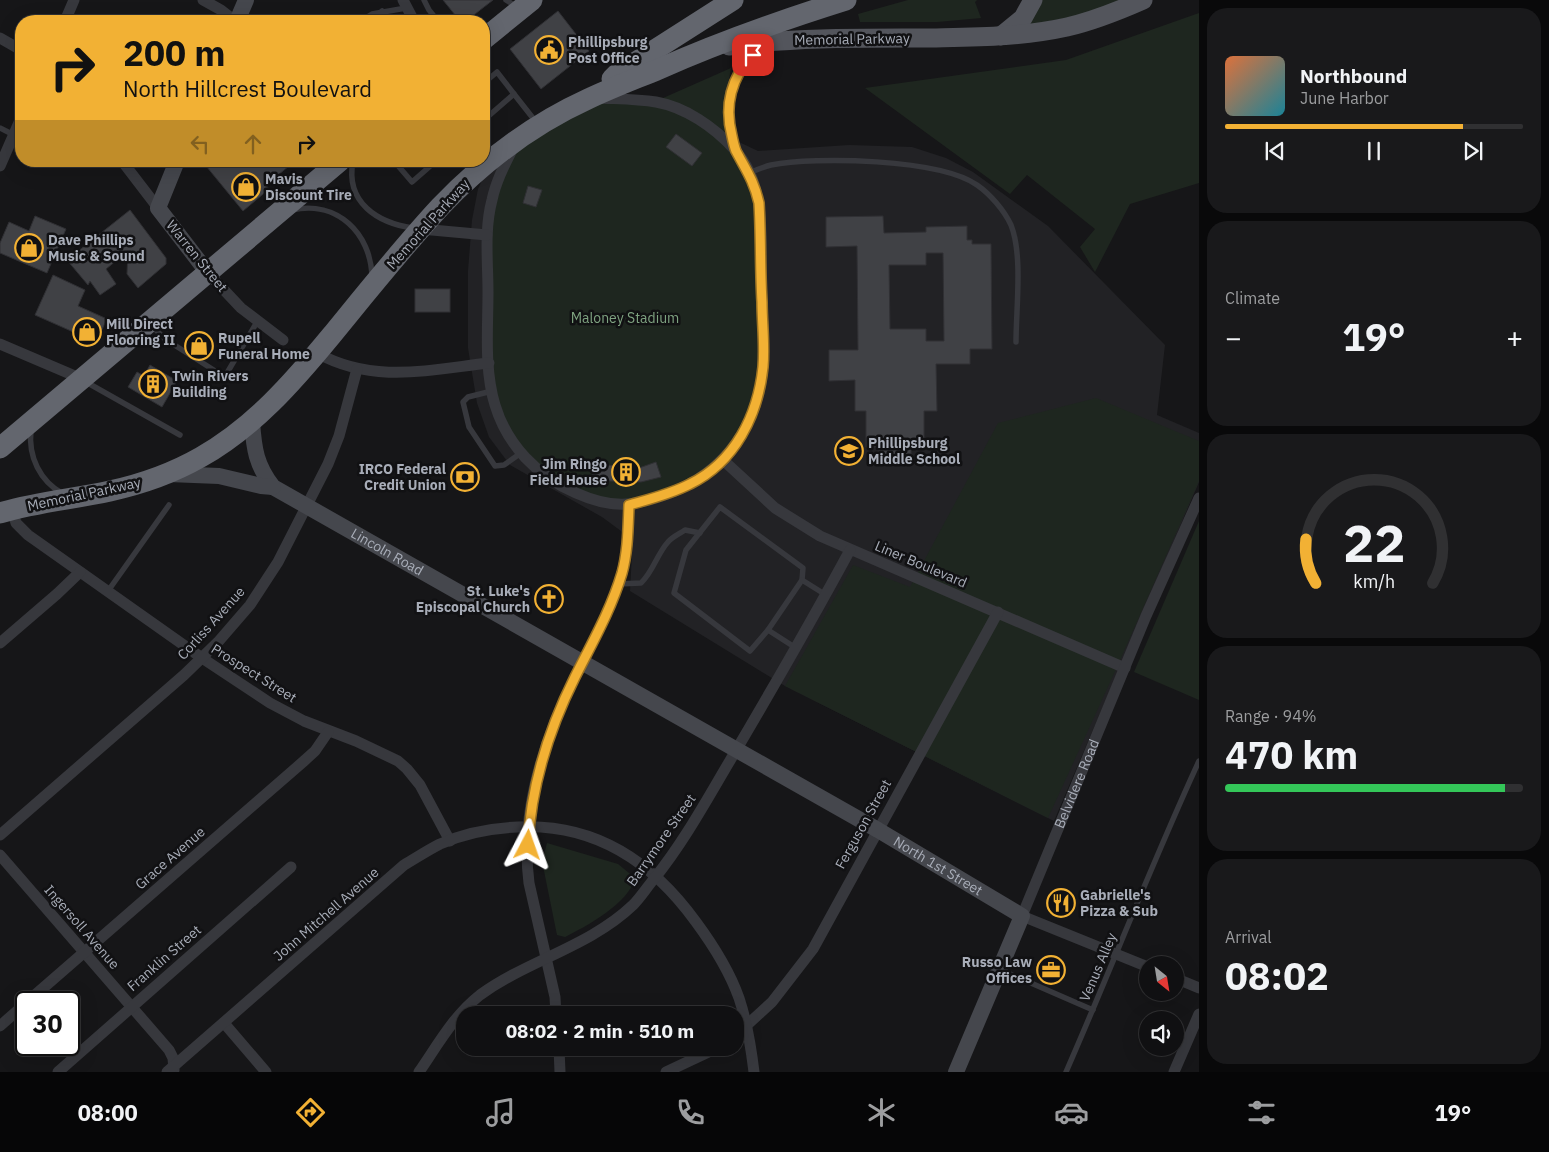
<!DOCTYPE html>
<meta charset="utf-8">
<style>
body{margin:0;font-family:"IBM Plex Sans",sans-serif;background:#19191b;color:#f1f3f6;height:100vh;display:flex;flex-direction:column;font-size:19px;white-space:nowrap}
*{box-sizing:border-box;margin:0}
p{font-size:16px;color:#9c9d9f}
.icon{flex:none;width:28px;height:28px;fill:none;stroke:currentColor;stroke-width:2;stroke-linecap:round;stroke-linejoin:round}
.map{position:relative;flex:1;overflow:hidden}
.side{display:flex;flex-direction:column;gap:8px;padding:8px;background:#09090a;width:350px}
.side>*{flex:none}
.guide{position:absolute;left:15px;top:15px;width:475px;height:152px;border-radius:20px;box-shadow:0 5px 20px #0002,0 0 0 1px #303032;background:#f2b134;color:#111;overflow:hidden}
.needle{width:32px;rotate:150deg}
.fabs{position:absolute;left:1139px;top:956px;display:grid;gap:10px}
.fabs a{display:grid;place-items:center;width:45px;height:45px;border-radius:50%;background:#101012;box-shadow:0 5px 20px #0002,0 0 0 1px #303032;font-size:25px}
.speed{position:absolute;left:15px;top:991px;display:flex;gap:10px;font-size:25px;font-weight:700;text-align:center}
.speed>*{display:grid;place-content:center;width:65px;height:65px;border-radius:50%;background:#101012;box-shadow:0 5px 20px #0002,0 0 0 1px #303032;line-height:1}
.speed .limit{border:2px solid #111;border-radius:8px;background:#fff;color:#111}
.pin{position:absolute;display:grid;place-items:center;width:42px;height:42px;color:#fff;margin:-21px;border-radius:10px;box-shadow:0 2px 8px #0006}
.me{position:absolute;width:55px;margin:-28px;rotate:4deg;stroke-linejoin:round;filter:drop-shadow(0 0 4px #0008)}
.turn{display:flex;align-items:center;gap:18px;height:105px;padding:0 25px;font-size:22px}
.turn .icon{width:65px;height:65px;stroke-width:2.5}
.turn b{display:block;font-size:35px;line-height:42px}
.lanes{display:flex;align-items:center;height:48px;padding:0 25px;background:#0003;justify-content:center;gap:25px;direction:ltr}
.lanes .off{opacity:.35}
.big{font-size:38px;font-weight:700;line-height:1.1}
.side .tile{flex:1;display:flex;flex-direction:column;justify-content:center;gap:8px;min-width:0;padding:0 18px;border-radius:20px;background:#19191b}
.side .dial{align-items:center;gap:0}
.dial svg{height:130px;overflow:visible;fill:none;stroke:#303032;stroke-width:7;stroke-linecap:round;text-anchor:middle}
.dial text{fill:#f1f3f6;stroke:none}
.song{display:flex;align-items:center;gap:15px}
.cover{width:60px;height:60px;border-radius:8px;background:linear-gradient(135deg,hsl(20 70% 55%),hsl(190 70% 35%))}
.played{height:5px;border-radius:2px;background:linear-gradient(90deg,#f2b134 80%,#303032 80%)}
.keys{display:flex;justify-content:space-around;direction:ltr}
.heat{display:flex;justify-content:space-between;align-items:center;font-size:28px;direction:ltr}
.charge{height:8px;border-radius:4px;background:linear-gradient(90deg,#34c759 94%,#303032 0)}
.trip{position:absolute;left:456px;top:1006px;width:288px;height:50px;border-radius:20px;background:#101012;box-shadow:0 5px 20px #0002,0 0 0 1px #303032;font-weight:700;line-height:50px;text-align:center}
.tab-bar{display:flex;height:80px;justify-content:space-around;align-items:center;background:#060607;color:#9c9d9f}
.tab-bar .icon{width:35px;height:35px}
.tab-bar .active{color:#f2b134}
.tab-bar b{font-size:22px;color:#f1f3f6}
main{display:flex;flex:1;min-height:0}
.map>svg:first-child{display:block}
</style>
<main>
<div class="map">
<svg width="1199" height="1072" viewBox="0 0 1199 1072">
<rect width="100%" height="100%" fill="#161618"/>
<path fill="#222225" d="M719 135 739 142 758 151 849 145 912 147 946 158 973 172 1048 226 1165 345 1157 415 1199 433V482L1054 821 785 686 630 591 632 553 621 531 602 517 510 465 489 437 477 403 468 348V271L472 220 478 189 484 176 533 140Z"/>
<g fill="#1e261f">
<path d="M908 0H977L975 2 981 18 937 22H860L858 14Z"/>
<path d="M1040 0H1125L1076 16 1029 25Z"/>
<path d="M1199 13V183L1130 204 1095 272 1080 247 1095 229 1027 175 1010 194 865 88 1066 60Z"/>
<path d="M731 68 725 101 729 144 755 188 763 365 745 429 692 483 611 505 532 465 495 404 487 235 504 165 539 126 589 98 654 102Z"/>
<path d="M1096 398 1199 441V481L1117 667 1048 818 785 686 853 565 910 587 998 423Z"/>
<path d="M1199 521V700L1134 672Z"/>
<path d="M547 843 618 864 635 878C629 903 587 926 565 937L557 935 544 871 543 858Z"/>
</g>
<g fill="#404145" stroke="#303034" fill-rule="evenodd">
<path d="M443 0H493L466 21H460Z"/>
<path d="M558 11 589 51 541 89 510 49Z"/>
<path d="M676 134 702 153 692 166 666 147Z"/>
<path d="M202 161H295L266 185 269 189 243 211Z"/>
<path d="M528 186 542 190 536 207 523 203Z"/>
<path d="M130 210 166 258V264L138 288 127 274 128 251 106 269 116 284 100 295 90 281 88 285 67 260Z"/>
<path d="M35 216 66 229 47 273 0 253V243L9 222 29 231Z"/>
<path d="M883 216 884 233 926 232V227L967 226V240H972V244H991L992 349H970V364H936L937 411H924V448H911V458H905V465H885V458H878V447H866V411H855V380L829 381V350H858L857 246 826 247V217ZM926 253H943L944 341H926V329H890L889 265H926Z"/>
<path d="M53 275 85 290 78 306 107 319 96 342 35 315Z"/>
<rect x="415" y="289" width="35" height="23"/>
<path d="M150 365 177 381 162 407 128 387 137 372 144 376Z"/>
<path d="M656 462 661 477 641 482 610 481 592 478 595 464 639 468Z"/>
</g>
<g fill="none" stroke-linecap="round" stroke-linejoin="round">
<g stroke="#37383d" stroke-width="5.5">
<path d="M424 0 429 10 438 21"/>
<path d="M506 0 517 7"/>
<path d="M382 11 389 21"/>
<path d="M361 21 372 14 406 8"/>
<path d="M484 83 497 72 514 94 484 120"/>
<path d="M514 94 536 122"/>
<path d="M0 128 14 135"/>
<path d="M353 161C345 203 378 223 413 228"/>
<path d="M394 161 412 182 436 161"/>
<path d="M749 173C756 170 763 167 771 165 815 156 940 159 977 185 990 194 1004 210 1011 225 1023 255 1016 309 1016 342"/>
<path d="M292 210C337 200 371 233 372 277"/>
<path d="M151 325 165 339 223 376 227 373 257 322"/>
<path d="M86 382 180 435"/>
<path d="M492 391 468 397 463 402 469 427 495 466 504 465 521 453"/>
<path d="M31 430C28 457 40 481 63 494"/>
<path d="M618 584 641 583C653 572 657 554 668 542 672 537 679 534 685 530L700 533"/>
<path d="M108 591 169 505"/>
<path d="M768 630 750 651 674 593 686 550 720 507 803 568 802 580"/>
<path d="M796 648 768 630 802 580 826 595"/>
<path d="M1001 970 1093 1010"/>
<path d="M1066 1072C1111 969 1152 863 1199 761"/>
</g>
<g stroke="#37383d" stroke-width="11">
<path d="M203 0 221 10 235 21"/>
<path d="M403 0 414 21"/>
<path d="M65 21 74 0"/>
<path d="M0 38 21 50"/>
<path d="M513 148C505 164 496 181 492 200 484 230 488 262 488 292 488 329 484 369 495 405 507 445 537 476 576 493 612 509 633 507 670 493 725 472 760 423 763 364 764 335 762 305 761 276 761 234 766 183 734 149 714 127 685 107 656 102 637 99 618 99 599 98"/>
<path d="M735 150C723 101 726 75 768 44"/>
<path d="M122 161 158 208"/>
<path d="M0 166 21 118"/>
<path d="M421 229 487 235"/>
<path d="M208 273 241 308 283 340"/>
<path d="M0 344 82 379"/>
<path d="M317 353C373 384 428 370 489 363"/>
<path d="M723 460 775 508 820 536 1125 668"/>
<path d="M12 509 16 523 28 535 202 658 270 703 304 721 356 741 398 761 407 769 420 785 450 841"/>
<path d="M0 643 57 594 80 572"/>
<path d="M0 835 184 675 218 642 250 605 278 562 328 464 339 436 357 369"/>
<path d="M0 855 169 1050 173 1058 174 1070"/>
<path id="s1" d="M1148 967 1022 916 1146 616 1199 498"/>
<path d="M1175 978 1199 988"/>
<path d="M27 1002 304 761 315 751 328 732"/>
<path d="M556 1015 555 997 529 883C520 813 544 739 575 677 592 643 611 610 622 573 628 551 628 528 629 505"/>
<path d="M224 1023 266 1072"/>
<path d="M0 1026 26 1003"/>
<path d="M735 1036 772 1002 813 949 998 612"/>
<path d="M559 1048 560 1072"/>
<path d="M58 1072 291 867"/>
<path d="M167 1072 404 865C416 858 428 850 440 844 465 833 491 828 518 827 595 823 652 861 696 922 713 945 729 970 739 998 747 1022 751 1047 754 1072"/>
<path d="M419 1072C437 1046 454 1015 480 995 528 960 589 947 633 905 641 897 647 887 654 879 683 843 705 803 728 764 770 693 811 622 850 550"/>
<path d="M666 1072 717 1048"/>
<path d="M1174 1072 1199 1014"/>
</g>
<g stroke="#45474d" stroke-width="16">
<path d="M237 21 246 0"/>
<path d="M177 161 158 208 208 273"/>
<path id="s2" d="M252 422C254 449 256 465 273 487L878 830 1022 916 956 1072"/>
<path d="M169 474 219 476 261 486 273 487"/>
</g>
<g stroke="#53555c" stroke-width="19">
<path d="M1001 36 1023 18 1033 0"/>
<path d="M729 46C796 37 863 38 931 38 977 37 1022 37 1067 27 1093 21 1118 11 1143 0"/>
</g>
<g stroke="#63666e" stroke-width="21">
<path d="M484 39 532 0"/>
<path d="M612 79 617 74 733 0"/>
<path d="M0 448 340 161"/>
<path d="M0 513C36 502 74 499 110 491 142 484 173 473 201 457 254 427 293 382 331 336 367 292 402 248 440 207 482 163 533 124 588 99 611 88 635 79 659 69 720 42 782 20 846 0"/>
</g>
</g>
<g fill="none" stroke-linecap="round" stroke-linejoin="round">
<defs>
<path id="route" d="M528 845C531 786 549 729 575 677 592 643 611 610 622 573 628 551 628 528 629 505 650 499 671 494 690 484 735 462 758 415 763 367 765 345 762 323 762 302 760 269 761 236 759 203 754 181 746 170 736 151 734 146 733 141 732 136 724 106 731 77 753 55"/>
</defs>
<use href="#route" stroke="#9d7322" stroke-width="12"/>
<use href="#route" stroke="#f2b134" stroke-width="9"/>
</g>
<defs>
<symbol id="civic-ring" viewBox="-11 -11 22 22"><circle r="9.5" fill="#111113" stroke="#f2b134" stroke-width="1.5"/><path d="M-.6-6.5H3V-4.5H.6V-3L4-1V1h2V6H-6V1h2V-1L-.6-3ZM-1.2 2.5V6h2.4V2.5Z" fill="#f2b134"/></symbol>
<symbol id="shop-ring" viewBox="-11 -11 22 22"><circle r="9.5" fill="#111113" stroke="#f2b134" stroke-width="1.5"/><path d="M-5-2.5h2.3a2.7 3.5 0 0 1 5.4 0H5L5.5 6h-11ZM-1.5-2.5h3a1.5 2.3 0 0 0-3 0Z" fill="#f2b134"/></symbol>
<symbol id="building-ring" viewBox="-11 -11 22 22"><circle r="9.5" fill="#111113" stroke="#f2b134" stroke-width="1.5"/><path d="M-4-6H4V6H1V3H-1V6H-4ZM-2.5-4.3h1.7v1.8h-1.7ZM.8-4.3h1.7v1.8H.8ZM-2.5-1h1.7V.8h-1.7ZM.8-1h1.7V.8H.8Z" fill="#f2b134"/></symbol>
<symbol id="school-ring" viewBox="-11 -11 22 22"><circle r="9.5" fill="#111113" stroke="#f2b134" stroke-width="1.5"/><path d="M0-5L7-2L0 1L-7-2ZM-4 1L0 2.5L4 1V4Q0 6-4 4Z" fill="#f2b134"/></symbol>
<symbol id="bank-ring" viewBox="-11 -11 22 22"><circle r="9.5" fill="#111113" stroke="#f2b134" stroke-width="1.5"/><path d="M-6-4H6V4H-6ZM0-2.3a2.3 2.3 0 1 0 0 4.6a2.3 2.3 0 1 0 0-4.6Z" fill="#f2b134"/></symbol>
<symbol id="church-ring" viewBox="-11 -11 22 22"><circle r="9.5" fill="#111113" stroke="#f2b134" stroke-width="1.5"/><path d="M-1.2-6h2.4v3.5h3.3v2.4h-3.3V6h-2.4V-.1h-3.3v-2.4h3.3Z" fill="#f2b134"/></symbol>
<symbol id="restaurant-ring" viewBox="-11 -11 22 22"><circle r="9.5" fill="#111113" stroke="#f2b134" stroke-width="1.5"/><path d="M-5-6h1v4h1v-4h1v4h1v-4h1v5L-1.5 .5V6h-2V.5L-5-1ZM5-6V6H3V1.5H1.5Q1.5-4 5-6Z" fill="#f2b134"/></symbol>
<symbol id="office-ring" viewBox="-11 -11 22 22"><circle r="9.5" fill="#111113" stroke="#f2b134" stroke-width="1.5"/><path d="M-6-3h4V-5.5h4V-3h4V5H-6ZM-1-4.5V-3h2v-1.5ZM-6 0V1H6V0Z" fill="#f2b134"/></symbol>
</defs>
<g fill-rule="evenodd">
<use href="#civic-ring" x="533" y="34" width="32" height="32"/>
<use href="#shop-ring" x="230" y="171" width="32" height="32"/>
<use href="#shop-ring" x="13" y="232" width="32" height="32"/>
<use href="#shop-ring" x="71" y="316" width="32" height="32"/>
<use href="#shop-ring" x="183" y="330" width="32" height="32"/>
<use href="#building-ring" x="137" y="368" width="32" height="32"/>
<use href="#school-ring" x="833" y="435" width="32" height="32"/>
<use href="#building-ring" x="610" y="456" width="32" height="32"/>
<use href="#bank-ring" x="449" y="461" width="32" height="32"/>
<use href="#church-ring" x="533" y="583" width="32" height="32"/>
<use href="#restaurant-ring" x="1045" y="887" width="32" height="32"/>
<use href="#office-ring" x="1035" y="954" width="32" height="32"/>
</g>
<g text-anchor="middle" stroke-width="5" stroke-linejoin="round" paint-order="stroke">
<g font-size="14" fill="#a8adb8" stroke="#111113">
<text transform="translate(852 39) rotate(-1)" y="5">Memorial Parkway</text>
<text transform="translate(428 224) rotate(-48)" y="5">Memorial Parkway</text>
<text transform="translate(197 256) rotate(51)" y="5">Warren Street</text>
<text transform="translate(84 494) rotate(-12)" y="5">Memorial Parkway</text>
<text dy="5" stroke="none"><textPath href="#s2" startOffset="201">Lincoln Road</textPath></text>
<text transform="translate(921 564) rotate(23)" y="5">Liner Boulevard</text>
<text transform="translate(211 623) rotate(-48)" y="5">Corliss Avenue</text>
<text transform="translate(254 673) rotate(32)" y="5">Prospect Street</text>
<text dy="5" stroke="none"><textPath href="#s1" startOffset="279">Belvidere Road</textPath></text>
<text transform="translate(863 824) rotate(-61)" y="5">Ferguson Street</text>
<text transform="translate(661 840) rotate(-55)" y="5">Barrymore Street</text>
<text transform="translate(170 858) rotate(-41)" y="5">Grace Avenue</text>
<text dy="5" stroke="none"><textPath href="#s2" startOffset="835">North 1st Street</textPath></text>
<text transform="translate(326 914) rotate(-41)" y="5">John Mitchell Avenue</text>
<text transform="translate(82 927) rotate(49)" y="5">Ingersoll Avenue</text>
<text transform="translate(164 958) rotate(-41)" y="5">Franklin Street</text>
<text transform="translate(1098 967) rotate(-67)" y="5">Venus Alley</text>
</g>
<g font-size="14" font-weight="bold" fill="#a8adb8" stroke="#111113" text-anchor="start">
<text x="568" y="47">Phillipsburg<tspan x="568" dy="16">Post Office</tspan></text>
<text x="265" y="184">Mavis<tspan x="265" dy="16">Discount Tire</tspan></text>
<text x="48" y="245">Dave Phillips<tspan x="48" dy="16">Music &amp; Sound</tspan></text>
<text x="106" y="329">Mill Direct<tspan x="106" dy="16">Flooring II</tspan></text>
<text x="218" y="343">Rupell<tspan x="218" dy="16">Funeral Home</tspan></text>
<text x="172" y="381">Twin Rivers<tspan x="172" dy="16">Building</tspan></text>
<text x="868" y="448">Phillipsburg<tspan x="868" dy="16">Middle School</tspan></text>
<text x="607" y="469" text-anchor="end">Jim Ringo<tspan x="607" dy="16">Field House</tspan></text>
<text x="446" y="474" text-anchor="end">IRCO Federal<tspan x="446" dy="16">Credit Union</tspan></text>
<text x="530" y="596" text-anchor="end">St. Luke's<tspan x="530" dy="16">Episcopal Church</tspan></text>
<text x="1080" y="900">Gabrielle's<tspan x="1080" dy="16">Pizza &amp; Sub</tspan></text>
<text x="1032" y="967" text-anchor="end">Russo Law<tspan x="1032" dy="16">Offices</tspan></text>
</g>
<g font-size="14" fill="#7fa381" stroke="#111113">
<text x="625" y="323">Maloney Stadium</text>
</g>
</g>
</svg>
<div class="fabs">
<a><svg class="needle" viewBox="-14 -14 28 28"><path d="M0-13l5 13h-10z" fill="#e53935"/><path d="M0 13l5-13h-10z" fill="#9c9d9f"/></svg></a>
<a><svg class="icon" aria-label="sound" viewBox="0 0 24 24"><path d="M4 9h4l5-4v14l-5-4H4zM17 9q2 3 0 6"/></svg></a>
</div>
<div class="speed"><div class="limit">30</div></div>
<div class="pin" style="left:753px;top:55px;background:#d93025"><svg class="icon" aria-label="arrive" viewBox="0 0 24 24"><path d="M6 21V4h12l-3 4 3 4H6"/></svg></div>
<svg class="me" style="left:528px;top:845px" viewBox="-20 -20 40 40"><path d="M0-17L14 15 0 8-14 15z" fill="#f2b134" stroke="#fff" stroke-width="4"/></svg>
<div class="trip">08:02 · 2 min · 510 m</div>
<div class="guide">
<div class="turn"><svg class="icon" aria-label="right" viewBox="0 0 24 24"><path d="M7 20v-9h11M14 6l5 5-5 5"/></svg><div><b>200 m</b>North Hillcrest Boulevard</div></div>
<div class="lanes"><svg class="icon off" aria-label="left" viewBox="0 0 24 24"><path d="M17 20v-9H6M10 6l-5 5 5 5"/></svg><svg class="icon off" aria-label="ahead" viewBox="0 0 24 24"><path d="M12 20V5M6 11l6-6 6 6"/></svg><svg class="icon" aria-label="right" viewBox="0 0 24 24"><path d="M7 20v-9h11M14 6l5 5-5 5"/></svg></div>
</div>
</div>
<section class="side">
<div class="tile">
<div class="song"><i class="cover"></i><div><b>Northbound</b><p>June Harbor</p></div></div>
<div class="played"></div>
<div class="keys"><svg class="icon" aria-label="previous" viewBox="0 0 24 24"><path d="M18 5L8 12l10 7zM5 5v14"/></svg><svg class="icon" aria-label="pause" viewBox="0 0 24 24"><path d="M8 5v14M16 5v14"/></svg><svg class="icon" aria-label="next" viewBox="0 0 24 24"><path d="M6 5l10 7-10 7zM19 5v14"/></svg></div>
</div>
<div class="tile"><p>Climate</p>
<div class="heat"><a>−</a><b class="big">19°</b><a>+</a></div>
</div>
<div class="tile dial"><svg viewBox="0 0 100 80">
<path d="M14 69A42 42 0 1 1 86 69"/>
<path d="M14 69A42 42 0 0 1 8 42" stroke="#f2b134"/>
<text x="50" y="56" font-size="32" font-weight="700">22</text>
<text x="50" y="72" font-size="11">km/h</text>
</svg></div>
<div class="tile"><p>Range · 94%</p><b class="big">470 km</b><div class="charge"></div></div>
<div class="tile"><p>Arrival</p><b class="big">08:02</b></div>
</section>
</main>
<nav class="tab-bar">
<b>08:00</b>
<svg class="icon active" aria-label="directions" viewBox="0 0 24 24"><path d="M12 3l9 9-9 9-9-9zM9 14v-3h6M13 9l2 2-2 2"/></svg>
<svg class="icon" aria-label="music" viewBox="0 0 24 24"><path d="M9 18V5l10-2v13"/><circle cx="6" cy="18" r="3"/><circle cx="16" cy="16" r="3"/></svg>
<svg class="icon" aria-label="phone" viewBox="0 0 24 24"><path d="M5 4h4l2 5-3 2q2 4 5 5l2-3 5 2v4C11 20 4 13 5 4z"/></svg>
<svg class="icon" aria-label="climate" viewBox="0 0 24 24"><path d="M12 3v18M4 7l16 10M4 17L20 7"/></svg>
<svg class="icon" aria-label="car" viewBox="0 0 24 24"><path d="M5 17H2v-5l4-1 3-4h7l3 4 3 1v5h-3M9 17h6M6 11h13"/><circle cx="7" cy="17" r="2"/><circle cx="17" cy="17" r="2"/></svg>
<svg class="icon" aria-label="filters" viewBox="0 0 24 24"><path d="M4 7h16M4 17h16"/><circle cx="9" cy="7" r="2"/><circle cx="15" cy="17" r="2"/></svg>
<b>19°</b>
</nav>
